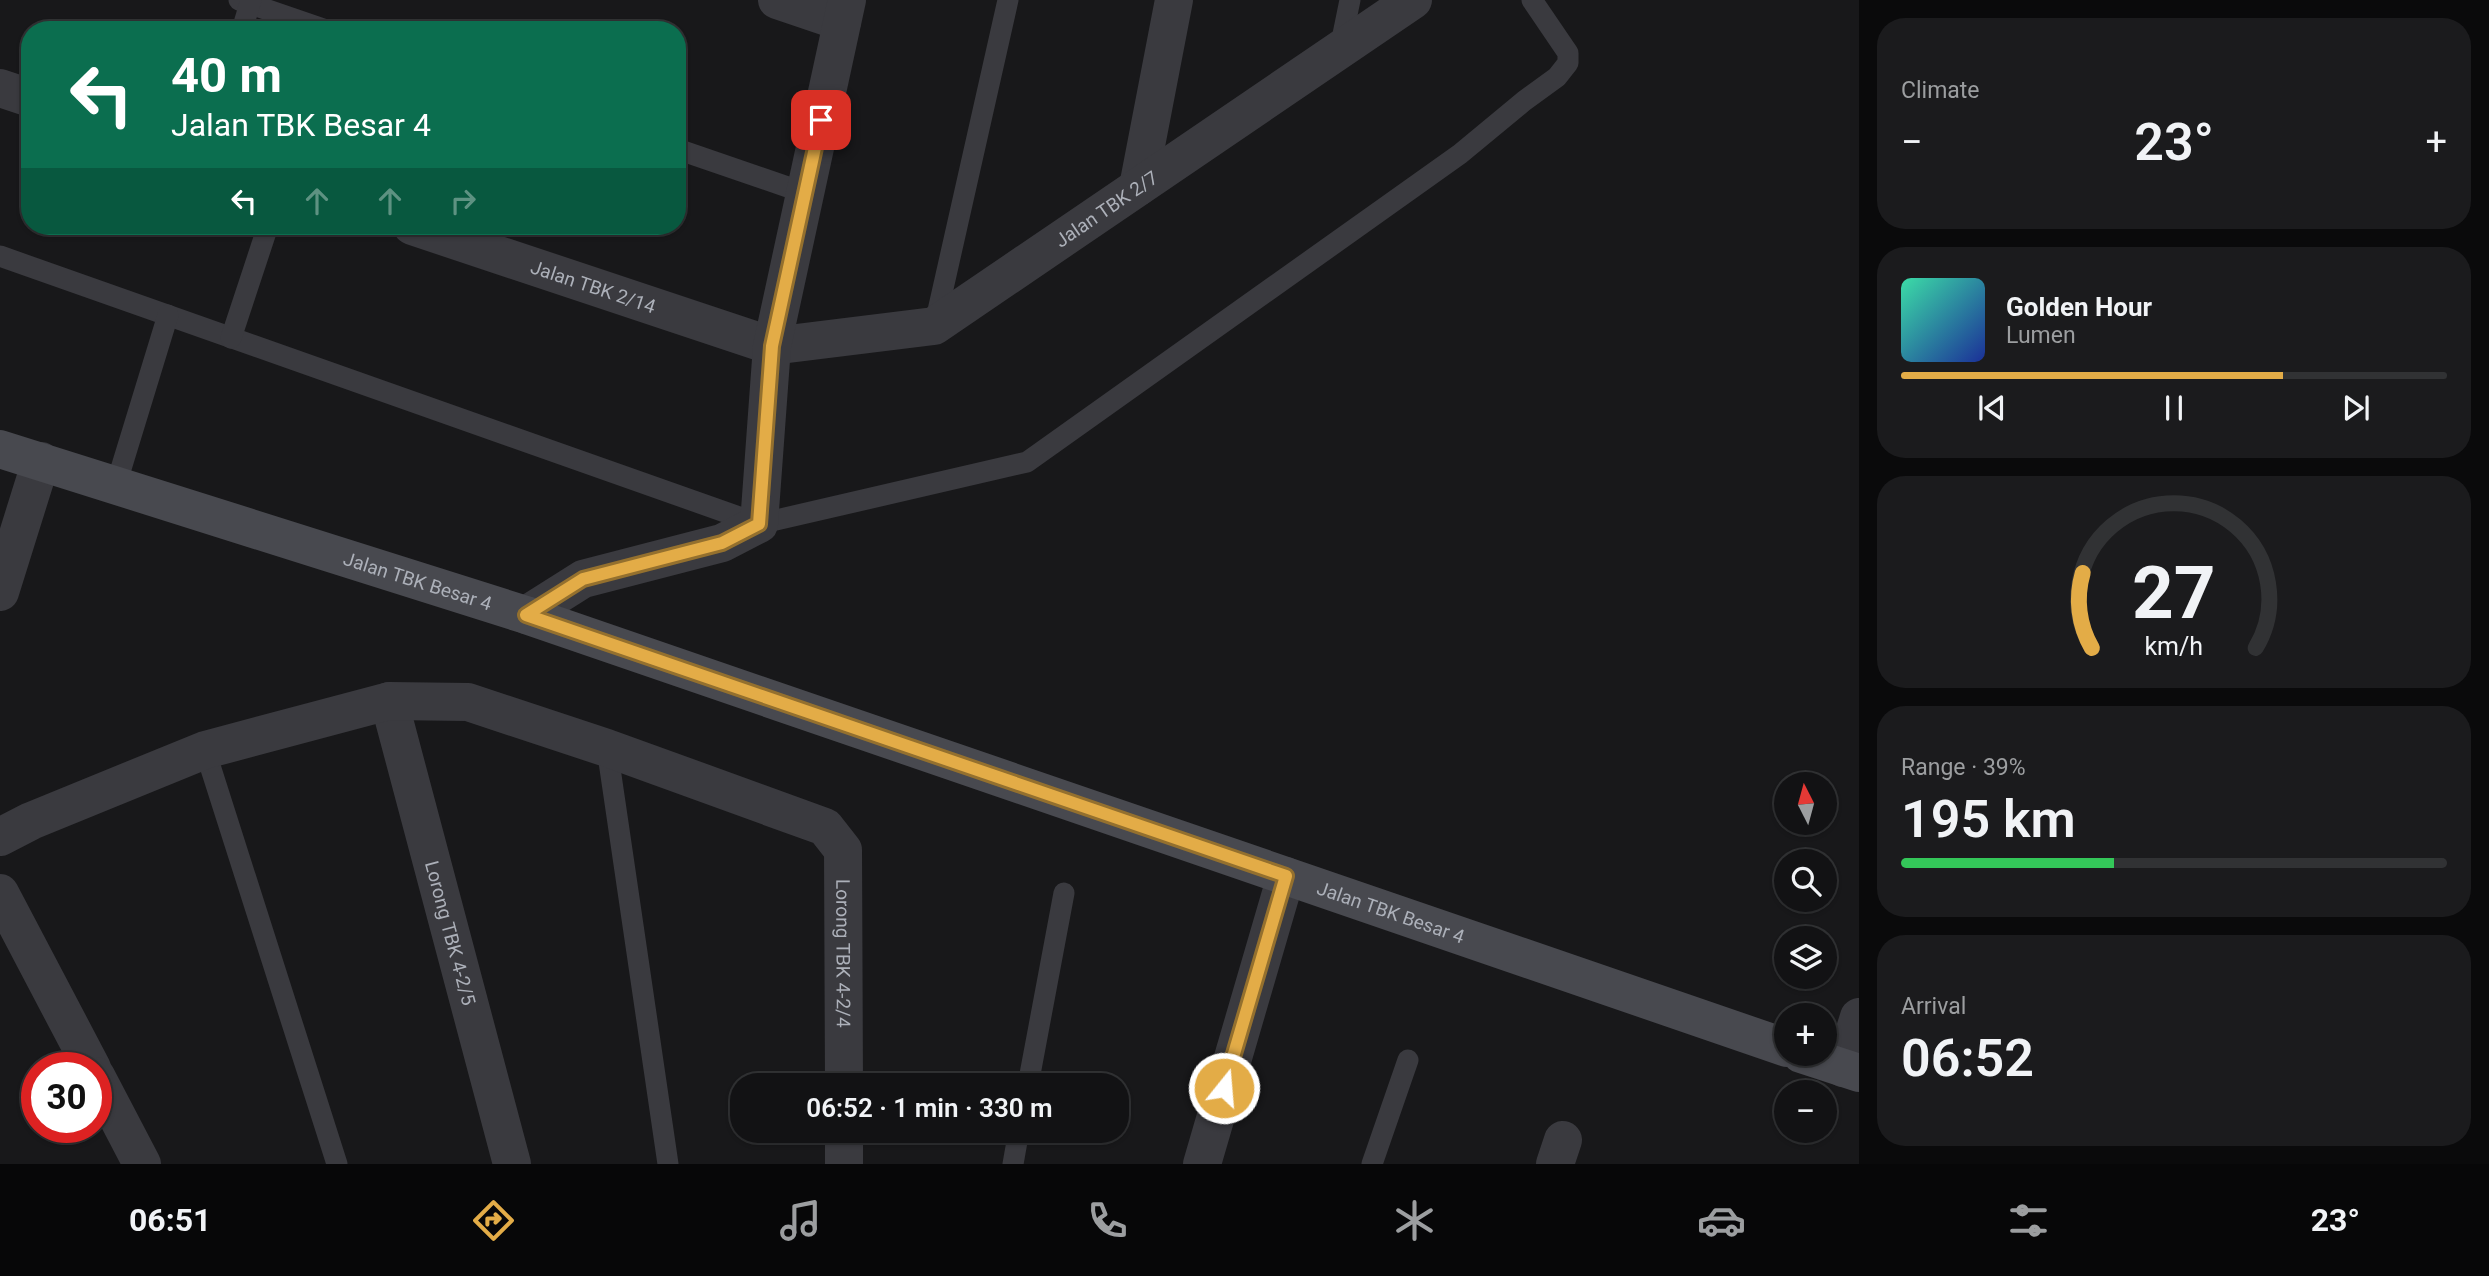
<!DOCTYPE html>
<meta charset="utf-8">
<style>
body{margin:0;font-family:Roboto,sans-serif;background:#1b1b1d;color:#f1f3f6;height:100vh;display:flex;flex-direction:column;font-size:26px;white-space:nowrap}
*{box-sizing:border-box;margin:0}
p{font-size:23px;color:#9c9ea0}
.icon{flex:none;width:38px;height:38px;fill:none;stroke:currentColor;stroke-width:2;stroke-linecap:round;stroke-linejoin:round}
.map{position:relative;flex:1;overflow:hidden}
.panel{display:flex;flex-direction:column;gap:18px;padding:18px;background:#0a0a0b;width:630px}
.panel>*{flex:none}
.guide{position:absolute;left:21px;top:21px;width:665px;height:214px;border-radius:28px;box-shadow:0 2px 5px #0004,0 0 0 2px #313234;background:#0b6e4f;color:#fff;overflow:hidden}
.needle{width:46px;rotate:354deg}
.fabs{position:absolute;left:1774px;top:772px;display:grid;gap:14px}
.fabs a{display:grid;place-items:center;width:63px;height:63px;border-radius:50%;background:#121214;box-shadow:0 2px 5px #0004,0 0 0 2px #313234;font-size:35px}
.speed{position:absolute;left:21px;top:1052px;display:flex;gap:14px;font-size:35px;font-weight:700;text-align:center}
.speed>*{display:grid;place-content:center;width:91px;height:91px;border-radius:50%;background:#121214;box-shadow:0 2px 5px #0004,0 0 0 2px #313234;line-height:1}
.speed .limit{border:10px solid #d22;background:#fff;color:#111}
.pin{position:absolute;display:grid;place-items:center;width:60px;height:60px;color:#fff;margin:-30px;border-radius:14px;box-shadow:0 4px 10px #0006}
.me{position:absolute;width:77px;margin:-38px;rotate:17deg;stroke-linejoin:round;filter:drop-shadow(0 0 5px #0008)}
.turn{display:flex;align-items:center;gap:24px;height:147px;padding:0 35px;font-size:32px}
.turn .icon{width:91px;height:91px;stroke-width:2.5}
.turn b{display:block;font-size:49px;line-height:60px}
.lanes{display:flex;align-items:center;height:66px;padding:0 35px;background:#0003;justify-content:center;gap:35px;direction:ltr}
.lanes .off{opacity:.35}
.big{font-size:52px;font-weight:600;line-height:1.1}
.panel .widget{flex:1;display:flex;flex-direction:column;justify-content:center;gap:10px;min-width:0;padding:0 24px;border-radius:28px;background:#1b1b1d}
.panel .dial{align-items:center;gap:0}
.dial svg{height:182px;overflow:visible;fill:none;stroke:#313234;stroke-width:7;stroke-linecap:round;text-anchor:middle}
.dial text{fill:#f1f3f6;stroke:none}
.song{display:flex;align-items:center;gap:21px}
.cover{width:84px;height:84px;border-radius:10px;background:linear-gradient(135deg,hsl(160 70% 55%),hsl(230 70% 35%))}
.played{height:7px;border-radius:4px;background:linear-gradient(90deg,#e3ac47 70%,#313234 70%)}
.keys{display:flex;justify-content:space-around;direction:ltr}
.heat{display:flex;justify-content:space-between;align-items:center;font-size:38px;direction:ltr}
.charge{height:10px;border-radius:5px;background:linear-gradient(90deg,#34c759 39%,#313234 0)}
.trip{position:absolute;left:730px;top:1073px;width:399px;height:70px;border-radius:28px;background:#121214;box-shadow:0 2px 5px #0004,0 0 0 2px #313234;font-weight:600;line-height:70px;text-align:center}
.menu{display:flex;height:112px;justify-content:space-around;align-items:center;background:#070708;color:#9c9ea0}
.menu .icon{width:49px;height:49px}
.menu .active{color:#e3ac47}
.menu b{font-size:32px;color:#f1f3f6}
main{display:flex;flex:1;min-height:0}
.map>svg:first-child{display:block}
</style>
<main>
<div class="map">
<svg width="1859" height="1164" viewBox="0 0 1859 1164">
<rect width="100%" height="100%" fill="#18181a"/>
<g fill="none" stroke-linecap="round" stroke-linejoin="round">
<g stroke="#3a3a3f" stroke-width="21">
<path d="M239 0 326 30"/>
<path d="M242 30 251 0"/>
<path d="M1340 49 1350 0"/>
<path d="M677 149 805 193"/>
<path d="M0 256 759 524 1027 462 1460 154 1524 101 1557 77 1568 63V53L1532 0"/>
<path d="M935 324 1008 0"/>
<path d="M231 338 268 226"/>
<path d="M116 485 168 315"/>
<path d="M607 748 668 1164"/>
<path d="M205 750 337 1164"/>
<path d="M1028 1085 1064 893"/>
<path d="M1013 1164 1019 1130"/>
<path d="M1372 1164 1408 1060"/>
</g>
<g stroke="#3a3a3f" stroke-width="38">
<path d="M777 0 842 22"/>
<path d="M0 88 30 98"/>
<path d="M1138 187 1174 0"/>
<path id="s1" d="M412 226 772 346 934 326 1413 0"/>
<path d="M0 592 41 461"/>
<path d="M526 615 583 579 722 543 759 524 772 346 847 0"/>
<path id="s2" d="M389 701 512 1164"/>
<path id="s3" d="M0 837 31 821 205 750 389 701 468 702 607 748 825 827 843 850 844 1085"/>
<path d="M0 893 92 1068"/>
<path d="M1843 1068 1859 1017"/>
<path d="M96 1076 142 1164"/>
<path d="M844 1130V1164"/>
<path d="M1202 1164 1286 876"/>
<path d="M1555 1164 1563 1140"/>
</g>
<g stroke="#48494f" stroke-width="38">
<path id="s4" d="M0 449 526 615 1787 1048"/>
<path d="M1801 1054 1859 1073"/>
</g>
</g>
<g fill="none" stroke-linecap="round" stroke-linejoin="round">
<defs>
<path id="route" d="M821 120 772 346 759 524 722 543 583 579 526 615 1286 876 1224 1088"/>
</defs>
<use href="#route" stroke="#94702e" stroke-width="18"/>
<use href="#route" stroke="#e3ac47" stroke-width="12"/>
</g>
<g text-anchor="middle" stroke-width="7" stroke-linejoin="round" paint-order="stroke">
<g font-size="19" fill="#acb0b9" stroke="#131315">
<text dy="7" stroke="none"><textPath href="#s1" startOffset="751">Jalan TBK 2/7</textPath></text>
<text dy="7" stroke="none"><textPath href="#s1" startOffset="191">Jalan TBK 2/14</textPath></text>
<text dy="7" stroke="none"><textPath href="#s4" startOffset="438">Jalan TBK Besar 4</textPath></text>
<text dy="7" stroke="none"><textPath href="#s4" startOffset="1466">Jalan TBK Besar 4</textPath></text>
<text dy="7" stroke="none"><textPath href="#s2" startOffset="240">Lorong TBK 4-2/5</textPath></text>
<text dy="7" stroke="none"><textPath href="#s3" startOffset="1003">Lorong TBK 4-2/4</textPath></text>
</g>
</g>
</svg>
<div class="fabs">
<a><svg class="needle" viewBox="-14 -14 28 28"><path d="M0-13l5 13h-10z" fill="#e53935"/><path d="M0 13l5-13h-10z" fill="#9c9ea0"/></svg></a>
<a><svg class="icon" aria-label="search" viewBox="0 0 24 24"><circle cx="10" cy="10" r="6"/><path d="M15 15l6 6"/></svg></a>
<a><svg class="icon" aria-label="layers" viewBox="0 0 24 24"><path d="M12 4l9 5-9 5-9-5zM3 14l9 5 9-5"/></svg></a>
<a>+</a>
<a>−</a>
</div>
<div class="speed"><div class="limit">30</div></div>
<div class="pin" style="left:821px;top:120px;background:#d93025"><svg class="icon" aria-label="arrive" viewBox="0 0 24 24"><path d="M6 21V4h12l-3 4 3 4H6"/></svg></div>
<svg class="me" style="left:1224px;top:1088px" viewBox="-20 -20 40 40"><circle r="17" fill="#e3ac47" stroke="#fff" stroke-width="3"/><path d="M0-11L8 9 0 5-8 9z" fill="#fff"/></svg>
<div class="trip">06:52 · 1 min · 330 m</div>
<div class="guide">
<div class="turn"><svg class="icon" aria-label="left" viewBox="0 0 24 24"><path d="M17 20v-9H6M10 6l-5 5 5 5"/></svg><div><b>40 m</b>Jalan TBK Besar 4</div></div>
<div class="lanes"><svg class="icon" aria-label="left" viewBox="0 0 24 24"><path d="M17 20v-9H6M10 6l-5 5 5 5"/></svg><svg class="icon off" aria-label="ahead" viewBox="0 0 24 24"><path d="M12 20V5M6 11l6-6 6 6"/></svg><svg class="icon off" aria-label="ahead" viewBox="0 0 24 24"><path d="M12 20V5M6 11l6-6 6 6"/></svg><svg class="icon off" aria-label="right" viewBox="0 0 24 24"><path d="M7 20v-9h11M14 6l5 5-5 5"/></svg></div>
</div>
</div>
<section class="panel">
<div class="widget"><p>Climate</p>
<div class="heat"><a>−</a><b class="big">23°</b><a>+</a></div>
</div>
<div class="widget">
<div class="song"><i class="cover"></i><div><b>Golden Hour</b><p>Lumen</p></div></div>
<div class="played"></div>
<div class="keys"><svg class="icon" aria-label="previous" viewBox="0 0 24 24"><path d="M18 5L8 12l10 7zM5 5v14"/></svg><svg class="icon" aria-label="pause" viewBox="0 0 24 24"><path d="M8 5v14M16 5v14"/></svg><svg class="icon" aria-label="next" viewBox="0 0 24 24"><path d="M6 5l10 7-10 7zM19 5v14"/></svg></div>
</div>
<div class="widget dial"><svg viewBox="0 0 100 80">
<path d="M14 69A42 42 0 1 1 86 69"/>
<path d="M14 69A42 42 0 0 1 10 36" stroke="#e3ac47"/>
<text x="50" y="56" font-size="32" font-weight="700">27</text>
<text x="50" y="72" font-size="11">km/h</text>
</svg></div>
<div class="widget"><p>Range · 39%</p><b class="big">195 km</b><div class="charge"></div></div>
<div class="widget"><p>Arrival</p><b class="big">06:52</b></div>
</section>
</main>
<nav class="menu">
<b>06:51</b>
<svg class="icon active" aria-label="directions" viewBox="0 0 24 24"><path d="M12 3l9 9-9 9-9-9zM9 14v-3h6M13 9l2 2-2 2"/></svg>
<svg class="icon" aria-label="music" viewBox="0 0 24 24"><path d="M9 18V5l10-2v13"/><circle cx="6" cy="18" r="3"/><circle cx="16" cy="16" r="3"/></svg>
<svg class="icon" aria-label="phone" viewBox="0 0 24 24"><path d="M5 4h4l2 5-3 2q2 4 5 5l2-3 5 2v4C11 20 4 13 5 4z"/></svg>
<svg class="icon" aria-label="climate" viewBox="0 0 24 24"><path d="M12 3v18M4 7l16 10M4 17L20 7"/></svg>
<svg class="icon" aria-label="car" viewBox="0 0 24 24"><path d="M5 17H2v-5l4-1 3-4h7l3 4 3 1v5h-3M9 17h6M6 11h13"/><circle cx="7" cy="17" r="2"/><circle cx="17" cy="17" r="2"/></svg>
<svg class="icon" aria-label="filters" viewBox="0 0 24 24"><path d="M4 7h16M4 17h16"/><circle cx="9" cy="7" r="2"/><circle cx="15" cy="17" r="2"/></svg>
<b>23°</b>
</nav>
